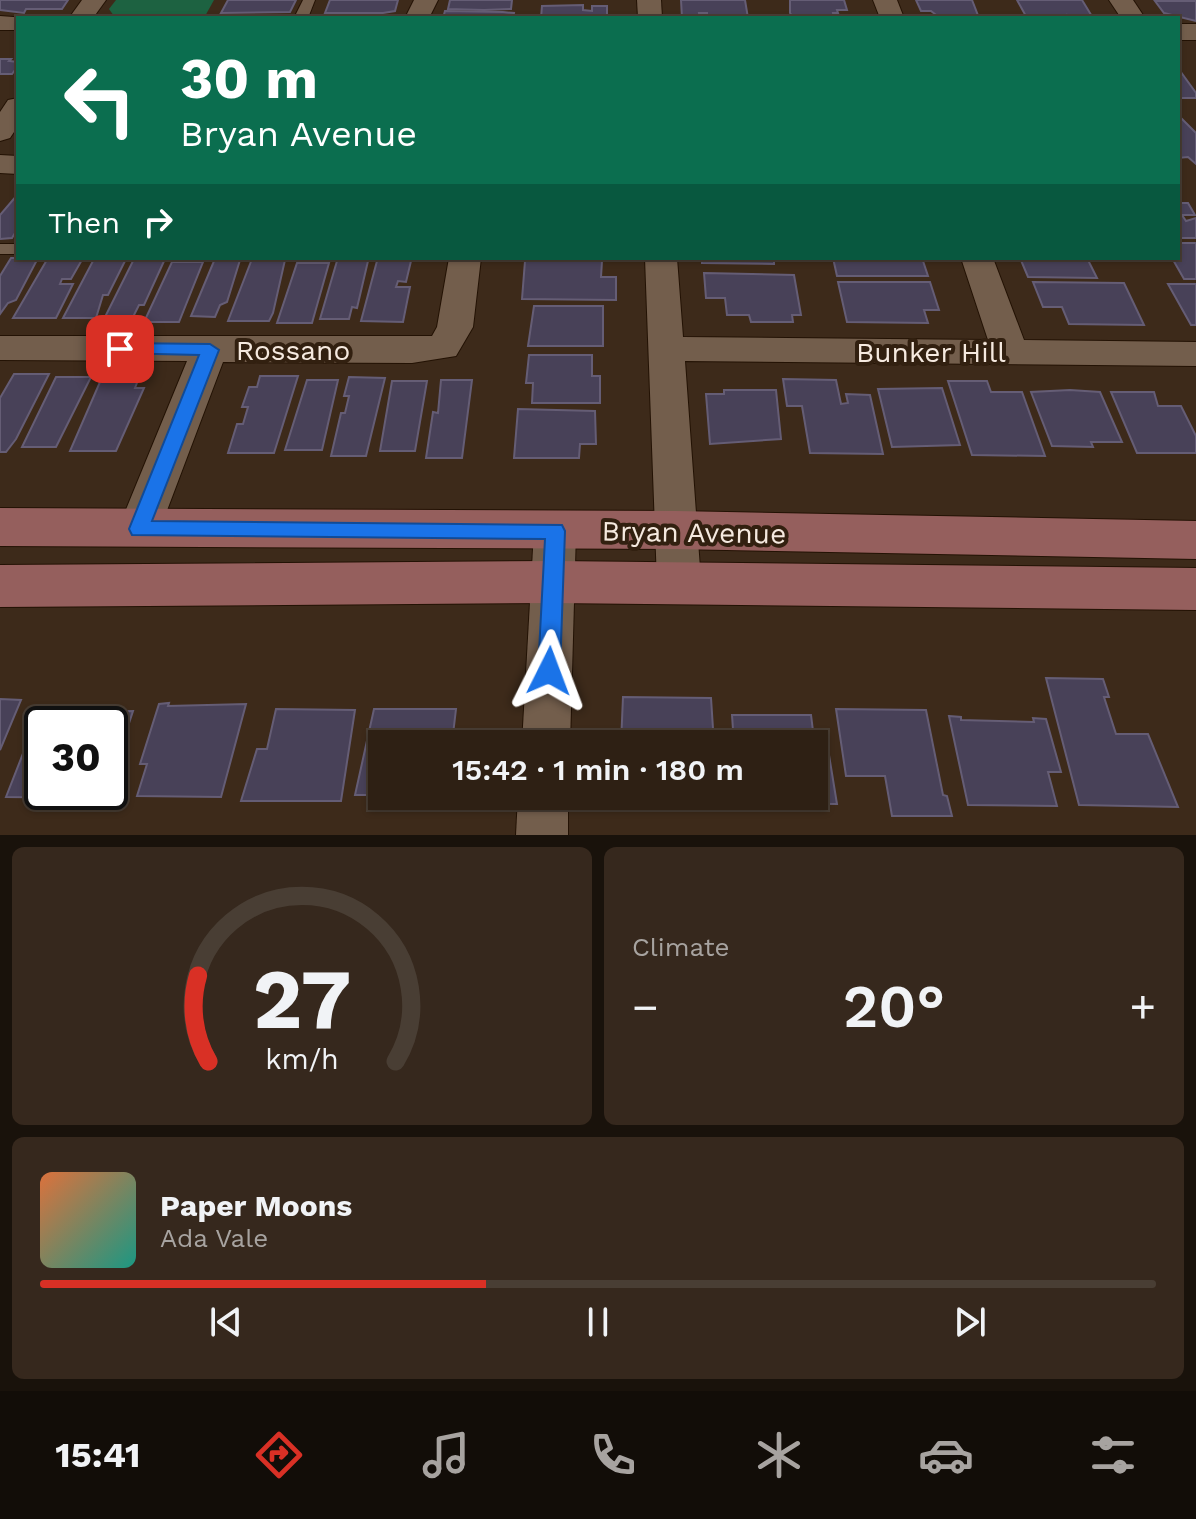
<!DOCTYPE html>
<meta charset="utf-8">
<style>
body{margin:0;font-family:"Work Sans",sans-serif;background:#36281d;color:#f1f3f6;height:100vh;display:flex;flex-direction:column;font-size:30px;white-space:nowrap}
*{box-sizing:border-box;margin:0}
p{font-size:26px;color:#a7a3a0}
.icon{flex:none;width:44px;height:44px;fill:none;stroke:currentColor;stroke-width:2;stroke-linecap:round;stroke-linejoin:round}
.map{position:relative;height:835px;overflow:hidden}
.side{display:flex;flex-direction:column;gap:12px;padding:12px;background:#19120b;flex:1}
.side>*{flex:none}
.hud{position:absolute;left:16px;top:16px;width:1164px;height:244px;border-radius:0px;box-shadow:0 2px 6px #0004,0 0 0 2px #493e34;background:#0b6e4f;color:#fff;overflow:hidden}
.speed{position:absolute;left:24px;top:706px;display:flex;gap:16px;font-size:40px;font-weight:700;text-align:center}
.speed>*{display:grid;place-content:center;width:104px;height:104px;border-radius:50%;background:#2e2014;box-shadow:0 2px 6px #0004,0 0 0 2px #493e34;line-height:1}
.speed .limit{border:4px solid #111;border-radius:12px;background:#fff;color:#111}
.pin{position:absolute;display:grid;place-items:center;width:68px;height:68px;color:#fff;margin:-34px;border-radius:16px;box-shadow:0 4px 12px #0006}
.me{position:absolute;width:88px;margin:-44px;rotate:3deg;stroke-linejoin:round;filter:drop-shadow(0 0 6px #0008)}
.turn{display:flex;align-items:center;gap:28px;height:168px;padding:0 32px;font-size:36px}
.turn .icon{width:104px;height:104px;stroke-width:2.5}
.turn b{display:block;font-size:56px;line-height:68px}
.then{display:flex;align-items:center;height:76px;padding:0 32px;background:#0003;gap:16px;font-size:30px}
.big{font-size:60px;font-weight:600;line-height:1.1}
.side .tile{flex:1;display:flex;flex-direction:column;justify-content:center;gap:12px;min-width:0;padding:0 28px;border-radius:12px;background:#36281d}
.side .dial{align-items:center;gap:0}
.dial svg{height:208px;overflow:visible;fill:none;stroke:#493e34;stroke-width:7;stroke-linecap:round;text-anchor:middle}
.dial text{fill:#f1f3f6;stroke:none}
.song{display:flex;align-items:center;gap:24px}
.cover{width:96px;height:96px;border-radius:12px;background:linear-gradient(135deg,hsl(20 70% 55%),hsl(170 70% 35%))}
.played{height:8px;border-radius:4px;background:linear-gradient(90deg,#d93025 40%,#493e34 40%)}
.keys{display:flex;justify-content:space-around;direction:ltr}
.heat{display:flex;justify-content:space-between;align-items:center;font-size:44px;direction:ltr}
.side .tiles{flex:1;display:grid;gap:12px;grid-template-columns:1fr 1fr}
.tile:last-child{grid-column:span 2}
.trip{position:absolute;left:368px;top:730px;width:460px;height:80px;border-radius:0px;background:#2e2014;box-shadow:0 2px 6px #0004,0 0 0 2px #493e34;font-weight:600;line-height:80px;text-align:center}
.tab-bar{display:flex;height:128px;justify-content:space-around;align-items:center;background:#120d08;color:#a7a3a0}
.tab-bar .icon{width:56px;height:56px}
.tab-bar .active{color:#d93025}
.tab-bar b{font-size:36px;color:#f1f3f6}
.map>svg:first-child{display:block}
</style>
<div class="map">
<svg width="1196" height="835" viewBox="0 0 1196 835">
<rect width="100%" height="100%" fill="#3d2a1a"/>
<path fill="#1d6241" d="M116 0H214L204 18 114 16 109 9Z"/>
<g fill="#484158" stroke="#655d75" stroke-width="2">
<path d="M0 0H68L62 9H26L24 13 0 10Z"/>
<path d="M228 0H296L290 12 221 13Z"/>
<path d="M330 0H398L395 11 383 13H325Z"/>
<path d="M450 0H512L511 9 484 10 448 9Z"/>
<path d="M681 0H745L748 18H707V13H699L700 18H682Z"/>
<path d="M790 0H844L847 10H837L838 13H833L834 18H794L790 13Z"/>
<path d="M916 0H972L979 18H940L931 11H921Z"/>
<path d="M1017 0H1082L1093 18 1068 15 1070 18H1027Z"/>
<path d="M1155 1H1196V21L1164 13Z"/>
<path d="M583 5V10L592 11V6H607V18H541L542 6Z"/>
<path d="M445 11 503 12 514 13 513 18H443Z"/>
<path d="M0 59H11L9 61 18 62V66L12 74H0Z"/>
<path d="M1178 68 1196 93V98H1178Z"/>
<path d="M1181 118 1196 133V164L1188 157 1178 158V119Z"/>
<path d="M18 194V228L12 238 0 239V215Z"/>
<path d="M1178 203H1188L1195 215H1182L1186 221 1196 218V238H1178Z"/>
<path d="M1178 243H1196V279H1184L1172 258H1178Z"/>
<path d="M11 258H38L16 300 8 303 0 314V276Z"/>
<path d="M48 258H83L71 279H62L60 284H73L56 318H13Z"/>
<path d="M702 258H785V260H774V264L702 263Z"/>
<path d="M833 258H922L928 276H837Z"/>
<path d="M1020 258H1087L1097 278 1028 277Z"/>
<path d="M94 259H126L108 295H103L96 318H63Z"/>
<path d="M134 259H165L144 305H139L133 317H105Z"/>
<path d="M252 259 285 260 273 313 269 321H228Z"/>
<path d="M240 260 227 302 220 305 215 317 191 316 214 261Z"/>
<path d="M337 261H368L357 308 352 307 349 319H320Z"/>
<path d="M377 261H411L406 282 398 281 396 287H410L403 322 361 321Z"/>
<path d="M525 261H602L601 277H616V300L522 299Z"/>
<path d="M172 262H203L179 322H144Z"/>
<path d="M297 263H329L312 323H277Z"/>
<path d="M704 273 794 275 801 315H792L793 322H751L749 315H727L725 298H706Z"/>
<path d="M838 282H930L939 310H924L928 323 847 322Z"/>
<path d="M1033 282 1124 283 1144 325 1069 324 1062 307H1043Z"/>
<path d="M1168 284H1196V325H1191Z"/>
<path d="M534 306H603V346H528Z"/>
<path d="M529 355H592V376H600V403H532L533 383H526Z"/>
<path d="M14 374H49L16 439 6 452H0V398Z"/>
<path d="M103 375H140L135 388H144L116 451H70Z"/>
<path d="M260 376H298L274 453H228L237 424H243L248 407H242L249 387H257Z"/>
<path d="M56 377H91L56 447H22Z"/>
<path d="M349 377 385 378 366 456H331L341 413H345L349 396H344Z"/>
<path d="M783 379 836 380 841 404 848 403 846 394 870 395 883 454 810 453 802 406H787Z"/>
<path d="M307 380H338L322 450H285Z"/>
<path d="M441 380H472L462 458H426L433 412 438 413Z"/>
<path d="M392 381H427L415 451H380Z"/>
<path d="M948 381H987L991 392H1022L1045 456 972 455Z"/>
<path d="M942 388 960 445 892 447 878 389Z"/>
<path d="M724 390H776L781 439 710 444 706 394H724Z"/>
<path d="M1070 390 1100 392 1122 442H1091L1093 447 1052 446 1031 392Z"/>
<path d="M1111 392H1154L1158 406H1181L1196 436V453H1137Z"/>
<path d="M518 409 595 411 596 444H580L579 458H514Z"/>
<path d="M1046 678 1103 679 1109 697H1104L1116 734H1148L1178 807 1079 805Z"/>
<path d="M623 697 711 698 714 744H621Z"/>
<path d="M0 699 21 700 0 750Z"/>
<path d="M169 703 168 706 246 704 221 797 137 796 147 764H140L159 704Z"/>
<path d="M276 709 355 710 341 801H241L257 749H267Z"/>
<path d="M374 709H456L452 743 459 744H382V795H355Z"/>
<path d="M836 709 926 710 943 795 947 796 952 816H892L885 776H846Z"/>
<path d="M40 710H51L50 713 133 711 110 781V724H42V792H106L104 798 6 797Z"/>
<path d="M732 715H811L816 755H829L837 804 736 803 735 796H814V744H734Z"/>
<path d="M949 716 961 717V720L1034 722 1033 718 1046 719 1061 772H1048L1057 806 968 805Z"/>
<path d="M644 796H718L719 805H644Z"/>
</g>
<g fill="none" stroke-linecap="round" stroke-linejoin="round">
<defs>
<g id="service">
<path d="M303 0H315L308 18H294Z"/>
<rect x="0" y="244" width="18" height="10"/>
</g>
<g id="minor">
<path d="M82 0H106L93 18H69Z"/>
<path d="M414 0H438L429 18H405Z"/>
<path d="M637 0H661L662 18H638Z"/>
<path d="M873 0H897L904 18H880Z"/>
<path d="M1109 0H1133L1145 18H1121Z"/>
<path d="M0 16 27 18H18V30H0Z"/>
<rect x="1178" y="24" width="18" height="16"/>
<path d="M18 98V126L10 138 0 141V112L8 100Z"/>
<path d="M0 155 18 156V174L0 173Z"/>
<path d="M449 258H481L473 327 456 356 412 363 223 362 160 529 154 541 139 545 124 541 118 529 187 361 0 360V336H432L437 327Z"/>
<path d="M645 258H677L683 337 988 340 961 258H993L1024 340 1196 342V366L685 361 701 582 694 595 679 600 664 595 657 582Z"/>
<path d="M555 514 570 519 576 531 570 744H522L534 531 540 519Z"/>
<path d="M518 796H568V835H516Z"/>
</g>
<g id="secondary">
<path d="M0 508 676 511 1196 521V559L676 549 0 546Z"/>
<path d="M553 561 1196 568V610L553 603 0 607V565Z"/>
</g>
</defs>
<use href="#service" stroke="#231204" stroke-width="2"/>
<use href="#minor" stroke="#231204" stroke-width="2"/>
<use href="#secondary" stroke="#231204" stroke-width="2"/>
<use href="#service" fill="#735e4c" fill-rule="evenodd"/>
<use href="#minor" fill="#735e4c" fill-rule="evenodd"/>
<use href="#secondary" fill="#955f5d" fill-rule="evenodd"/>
</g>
<path fill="#1a73e8" stroke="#114b97" stroke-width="2" d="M120 343 210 344 219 350 152 521 562 525 565 531 560 671 557 678 549 681 541 678 538 671 545 539 132 535 129 529 199 355 114 353V345Z"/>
<g text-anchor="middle" stroke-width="8" stroke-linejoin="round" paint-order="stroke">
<g font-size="28" fill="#f5e9df" stroke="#322010">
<text x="293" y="360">Rossano</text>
<text x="931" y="362">Bunker Hill</text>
<text transform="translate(694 532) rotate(1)" y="10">Bryan Avenue</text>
</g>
</g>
</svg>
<div class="speed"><div class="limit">30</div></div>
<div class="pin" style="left:120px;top:349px;background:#d93025"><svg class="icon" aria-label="arrive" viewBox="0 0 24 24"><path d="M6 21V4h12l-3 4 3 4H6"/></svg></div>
<svg class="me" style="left:549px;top:671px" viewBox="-20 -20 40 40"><path d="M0-17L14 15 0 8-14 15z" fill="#1a73e8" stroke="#fff" stroke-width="4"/></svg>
<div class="trip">15:42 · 1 min · 180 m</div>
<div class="hud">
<div class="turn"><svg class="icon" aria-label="left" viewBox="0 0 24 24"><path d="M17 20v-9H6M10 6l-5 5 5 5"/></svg><div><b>30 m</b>Bryan Avenue</div></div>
<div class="then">Then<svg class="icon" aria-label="right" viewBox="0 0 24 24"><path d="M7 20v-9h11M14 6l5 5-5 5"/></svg></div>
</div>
</div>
<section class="side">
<div class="tiles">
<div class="tile dial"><svg viewBox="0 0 100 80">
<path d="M14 69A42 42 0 1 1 86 69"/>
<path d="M14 69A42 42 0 0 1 10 36" stroke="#d93025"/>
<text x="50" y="56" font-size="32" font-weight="700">27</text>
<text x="50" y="72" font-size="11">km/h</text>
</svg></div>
<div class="tile"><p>Climate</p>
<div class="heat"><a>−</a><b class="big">20°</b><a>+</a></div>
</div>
<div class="tile">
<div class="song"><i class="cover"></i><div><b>Paper Moons</b><p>Ada Vale</p></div></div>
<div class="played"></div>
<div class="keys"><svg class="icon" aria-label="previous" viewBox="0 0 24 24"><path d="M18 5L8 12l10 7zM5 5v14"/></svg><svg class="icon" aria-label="pause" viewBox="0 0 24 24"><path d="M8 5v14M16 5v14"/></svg><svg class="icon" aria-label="next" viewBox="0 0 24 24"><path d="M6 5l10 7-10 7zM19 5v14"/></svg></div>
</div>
</div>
</section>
<nav class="tab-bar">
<b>15:41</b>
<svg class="icon active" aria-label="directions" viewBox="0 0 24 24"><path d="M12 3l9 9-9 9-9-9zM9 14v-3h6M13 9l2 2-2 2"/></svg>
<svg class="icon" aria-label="music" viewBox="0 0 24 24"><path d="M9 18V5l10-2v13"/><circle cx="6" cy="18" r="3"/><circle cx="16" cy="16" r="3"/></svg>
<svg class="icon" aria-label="phone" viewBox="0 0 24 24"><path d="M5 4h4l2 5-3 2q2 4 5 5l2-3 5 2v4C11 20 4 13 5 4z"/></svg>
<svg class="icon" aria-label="climate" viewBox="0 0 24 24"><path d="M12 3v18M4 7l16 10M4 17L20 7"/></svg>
<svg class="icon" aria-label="car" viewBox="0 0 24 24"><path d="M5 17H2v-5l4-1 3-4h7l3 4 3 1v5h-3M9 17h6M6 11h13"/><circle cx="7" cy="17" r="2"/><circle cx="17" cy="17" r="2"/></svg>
<svg class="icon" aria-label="filters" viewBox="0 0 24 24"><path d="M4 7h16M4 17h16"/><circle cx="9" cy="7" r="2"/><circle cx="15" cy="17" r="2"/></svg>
</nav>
